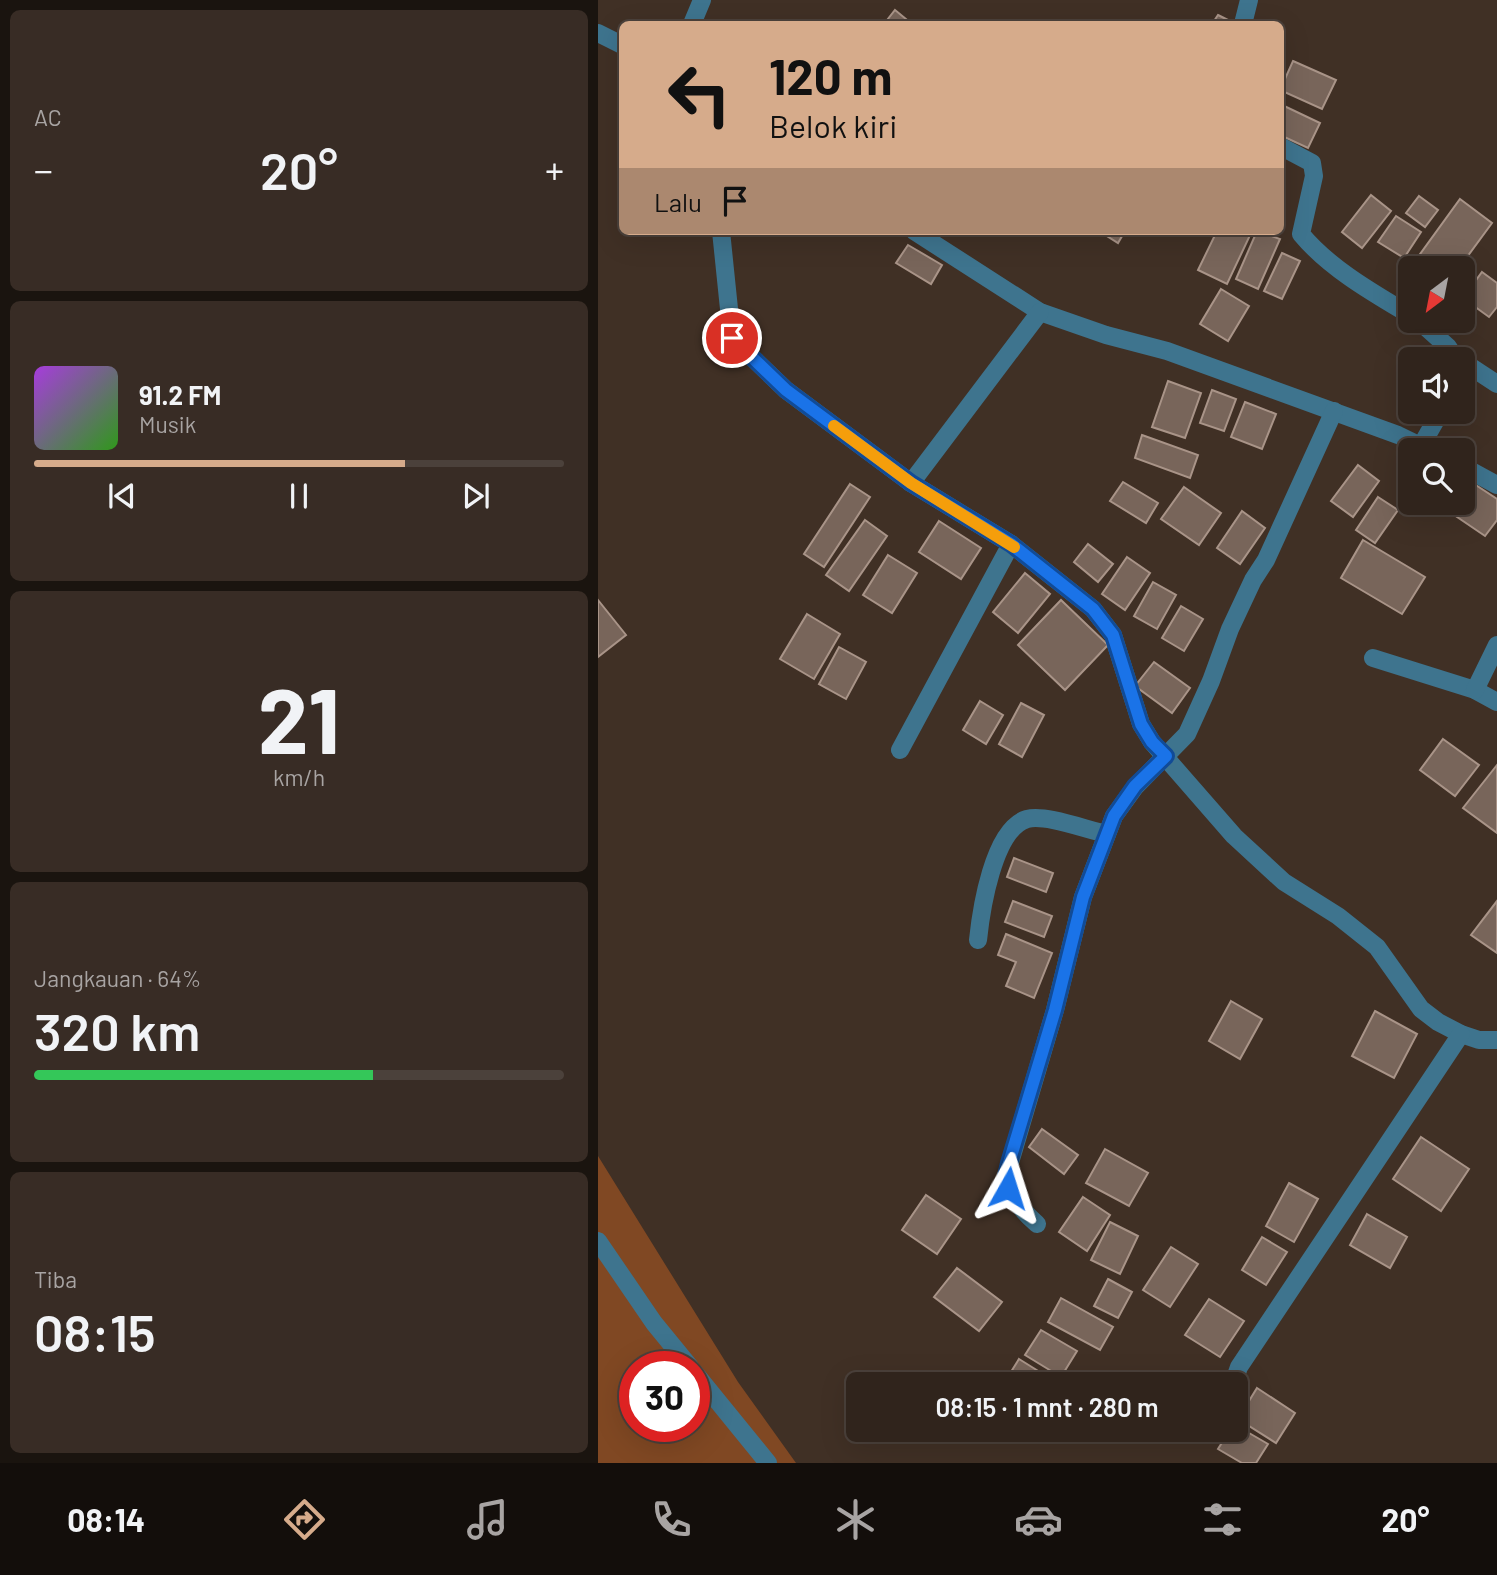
<!DOCTYPE html>
<html lang="id">
<meta charset="utf-8">
<style>
body{margin:0;font-family:Barlow,sans-serif;background:#382c25;color:#f1f3f6;height:100vh;display:flex;flex-direction:column;font-size:26px;white-space:nowrap}
*{box-sizing:border-box;margin:0}
p{font-size:23px;color:#a8a4a3}
.icon{flex:none;width:38px;height:38px;fill:none;stroke:currentColor;stroke-width:2;stroke-linecap:round;stroke-linejoin:round}
.map{position:relative;flex:1;overflow:hidden}
.panel{display:flex;flex-direction:column;gap:10px;padding:10px;background:#1a140f;width:598px}
.panel>*{flex:none}
.hud{position:absolute;left:21px;top:21px;width:665px;height:214px;border-radius:10px;box-shadow:0 7px 28px #0002,0 0 0 2px #4b413b;background:#d6ab8b;color:#111;overflow:hidden}
.needle{width:46px;rotate:212deg}
.buttons{position:absolute;left:800px;top:256px;display:grid;gap:14px}
.buttons a{display:grid;place-items:center;width:77px;height:77px;border-radius:10px;background:#30241c;box-shadow:0 7px 28px #0002,0 0 0 2px #4b413b;font-size:35px}
.speed{position:absolute;left:21px;top:1351px;display:flex;gap:14px;font-size:35px;font-weight:700;text-align:center}
.speed>*{display:grid;place-content:center;width:91px;height:91px;border-radius:50%;background:#30241c;box-shadow:0 7px 28px #0002,0 0 0 2px #4b413b;line-height:1}
.speed .limit{border:10px solid #d22;background:#fff;color:#111}
.pin{position:absolute;display:grid;place-items:center;width:60px;height:60px;color:#fff;margin:-30px;border:4px solid #fff;border-radius:50%;box-shadow:0 2px 7px #0007}
.me{position:absolute;width:77px;margin:-38px;rotate:6deg;stroke-linejoin:round;filter:drop-shadow(0 0 5px #0008)}
.turn{display:flex;align-items:center;gap:24px;height:147px;padding:0 35px;font-size:32px}
.turn .icon{width:91px;height:91px;stroke-width:2.5}
.turn b{display:block;font-size:49px;line-height:60px}
.then{display:flex;align-items:center;height:66px;padding:0 35px;background:#0003;gap:14px;font-size:26px}
.big{font-size:52px;font-weight:600;line-height:1.1}
.panel .tile{flex:1;display:flex;flex-direction:column;justify-content:center;gap:10px;min-width:0;padding:0 24px;border-radius:10px;background:#382c25}
.panel .dial{align-items:center;gap:0}
.dial b{font-size:91px;line-height:1}
.song{display:flex;align-items:center;gap:21px}
.cover{width:84px;height:84px;border-radius:10px;background:linear-gradient(135deg,hsl(280 70% 55%),hsl(110 70% 35%))}
.played{height:7px;border-radius:4px;background:linear-gradient(90deg,#d6ab8b 70%,#4b413b 70%)}
.keys{display:flex;justify-content:space-around;direction:ltr}
.heat{display:flex;justify-content:space-between;align-items:center;font-size:38px;direction:ltr}
.charge{height:10px;border-radius:5px;background:linear-gradient(90deg,#34c759 64%,#4b413b 0)}
.trip{position:absolute;left:248px;top:1372px;width:402px;height:70px;border-radius:10px;background:#30241c;box-shadow:0 7px 28px #0002,0 0 0 2px #4b413b;font-weight:600;line-height:70px;text-align:center}
.tabs{display:flex;height:112px;justify-content:space-around;align-items:center;background:#130e0b;color:#a8a4a3}
.tabs .icon{width:49px;height:49px}
.tabs .active{color:#d6ab8b}
.tabs b{font-size:32px;color:#f1f3f6}
main{display:flex;flex:1;min-height:0}
.map>svg:first-child{display:block}
</style>
<main>
<section class="panel">
<div class="tile"><p>AC</p>
<div class="heat"><a>−</a><b class="big">20°</b><a>+</a></div>
</div>
<div class="tile">
<div class="song"><i class="cover"></i><div><b>91.2 FM</b><p>Musik</p></div></div>
<div class="played"></div>
<div class="keys"><svg class="icon" aria-label="previous" viewBox="0 0 24 24"><path d="M18 5L8 12l10 7zM5 5v14"/></svg><svg class="icon" aria-label="pause" viewBox="0 0 24 24"><path d="M8 5v14M16 5v14"/></svg><svg class="icon" aria-label="next" viewBox="0 0 24 24"><path d="M6 5l10 7-10 7zM19 5v14"/></svg></div>
</div>
<div class="tile dial"><b>21</b><p>km/h</p></div>
<div class="tile"><p>Jangkauan · 64%</p><b class="big">320 km</b><div class="charge"></div></div>
<div class="tile"><p>Tiba</p><b class="big">08:15</b></div>
</section>
<div class="map">
<svg width="899" height="1463" viewBox="0 0 899 1463">
<rect width="100%" height="100%" fill="#403025"/>
<path fill="#804823" fill-rule="evenodd" d="M0 1156 140 1382 198 1463H0ZM37 1367H96V1426H37Z"/>
<g fill="#78655a" stroke="#a99488" stroke-width="2">
<path d="M297 10 314 24H286Z"/>
<path d="M620 15 638 24H614Z"/>
<path d="M695 61 738 80 724 109 682 90Z"/>
<path d="M682 104 722 123 710 148 682 135Z"/>
<path d="M773 195 793 211 764 248 744 232Z"/>
<path d="M821 196 840 210 827 227 808 213Z"/>
<path d="M862 199 894 223 861 268H827L817 261Z"/>
<path d="M798 216 823 232 806 258 780 242Z"/>
<path d="M501 231H527L520 243Z"/>
<path d="M619 231H654L629 284 600 270Z"/>
<path d="M659 231 682 239 660 289 638 279Z"/>
<path d="M310 245 344 265 333 284 298 263Z"/>
<path d="M684 253 702 261 684 299 666 291Z"/>
<path d="M884 272 899 283V307L891 317 865 298Z"/>
<path d="M623 289 651 306 630 341 602 324Z"/>
<path d="M570 381 603 393 587 438 554 427Z"/>
<path d="M812 381V411H823L821 416 800 406Z"/>
<path d="M614 390 638 399 626 431 602 423Z"/>
<path d="M647 402 678 414 664 449 633 437Z"/>
<path d="M544 435 600 455 592 478 537 458Z"/>
<path d="M760 465 781 481 755 517 733 501Z"/>
<path d="M864 476 899 499V520L887 536 840 504 841 502H864Z"/>
<path d="M525 482 560 503 548 523 512 501Z"/>
<path d="M252 484 272 497 226 567 206 554Z"/>
<path d="M586 487 623 513 601 545 563 519Z"/>
<path d="M780 497 800 510 777 543 758 530Z"/>
<path d="M644 511 667 528 642 564 619 548Z"/>
<path d="M267 520 289 536 251 591 228 575Z"/>
<path d="M341 521 383 548 363 579 321 552Z"/>
<path d="M765 540 827 577 804 614 743 578Z"/>
<path d="M490 544 515 564 500 582 476 562Z"/>
<path d="M290 555 319 573 294 613 265 595Z"/>
<path d="M529 557 552 573 527 610 504 594Z"/>
<path d="M427 573 452 594 420 633 395 612Z"/>
<path d="M555 582 578 595 559 629 536 616Z"/>
<path d="M0 600 28 635 0 657Z"/>
<path d="M463 600 510 645 467 690 420 645Z"/>
<path d="M583 606 605 619 586 651 564 638Z"/>
<path d="M209 614 242 634 216 679 182 659Z"/>
<path d="M241 647 268 662 248 699 221 684Z"/>
<path d="M556 662 592 688 574 713 537 686Z"/>
<path d="M382 701 405 715 388 744 365 730Z"/>
<path d="M423 703 446 715 424 757 401 744Z"/>
<path d="M845 739 881 765 857 796 822 770Z"/>
<path d="M899 765V833L865 808Z"/>
<path d="M416 858 455 873 448 892 409 877Z"/>
<path d="M415 901 454 916 446 937 407 922Z"/>
<path d="M899 901V953L873 935Z"/>
<path d="M408 934 454 953 436 998 408 986 418 962 400 955Z"/>
<path d="M633 1001 664 1019 642 1059 611 1041Z"/>
<path d="M777 1011 819 1034 796 1078 754 1056Z"/>
<path d="M444 1129 480 1155 466 1174 431 1147Z"/>
<path d="M823 1137 871 1169 843 1211 795 1179Z"/>
<path d="M507 1149 550 1173 531 1206 488 1183Z"/>
<path d="M691 1183 720 1199 696 1242 668 1226Z"/>
<path d="M328 1195 363 1219 339 1254 304 1230Z"/>
<path d="M485 1197 512 1215 489 1251 461 1232Z"/>
<path d="M769 1214 809 1237 792 1268 752 1245Z"/>
<path d="M512 1222 540 1236 522 1274 493 1260Z"/>
<path d="M664 1237 689 1252 668 1285 644 1270Z"/>
<path d="M573 1247 600 1264 572 1307 545 1290Z"/>
<path d="M359 1268 404 1302 381 1331 336 1297Z"/>
<path d="M510 1279 534 1292 520 1318 496 1306Z"/>
<path d="M463 1298 515 1327 502 1350 450 1322Z"/>
<path d="M611 1299 646 1321 622 1357 587 1335Z"/>
<path d="M443 1330 479 1351 463 1377 427 1355Z"/>
<path d="M421 1359 461 1384H415L408 1380Z"/>
<path d="M659 1388 697 1413 678 1443 640 1419Z"/>
<path d="M639 1426 670 1444 658 1463H644L620 1449 632 1430H639Z"/>
</g>
<g fill="none" stroke-linecap="round" stroke-linejoin="round">
<g stroke="#3e748e" stroke-width="18">
<path d="M94 24 104 0"/>
<path d="M645 24 651 0"/>
<path d="M0 33 24 45"/>
<path d="M682 146 714 163 716 176 703 234C731 268 775 293 812 315"/>
<path d="M123 231 134 338 188 390 313 483 413 544 495 609 515 635 543 724 554 742 636 836 686 882 740 916 779 947 823 1009 840 1022 863 1034 881 1040H899"/>
<path d="M316 231 442 312 508 335 569 351 800 435 831 450"/>
<path d="M820 320 850 347 858 359"/>
<path d="M864 361 899 384"/>
<path d="M823 446 843 411"/>
<path d="M864 466 899 485"/>
<path d="M313 483 442 312"/>
<path d="M775 658 877 690 899 702"/>
<path d="M877 690 899 645"/>
<path d="M302 750 413 544"/>
<path d="M380 940C383 911 395 829 429 819 448 814 489 830 509 834"/>
<path d="M439 1224C424 1211 411 1196 408 1176L457 1010 485 897 516 816 537 787 589 734 613 681 632 629 655 580 668 560 736 411"/>
<path d="M0 1241 56 1323 92 1367"/>
<path d="M96 1372 170 1463"/>
<path d="M635 1384 641 1367 863 1034"/>
</g>
</g>
<g fill="none" stroke-linecap="round" stroke-linejoin="round">
<defs>
<path id="route" d="M134 338 188 390 313 483 413 544 495 609 515 635 543 724 554 742 568 756 537 786 516 816 485 897 457 1010 411 1163 408 1176 410 1188"/>
</defs>
<use href="#route" stroke="#114b97" stroke-width="18"/>
<use href="#route" stroke="#1a73e8" stroke-width="12"/>
<path stroke="#f59e0b" stroke-width="12" d="M236 426 313 483 416 547"/>
</g>
</svg>
<div class="buttons">
<a><svg class="needle" viewBox="-14 -14 28 28"><path d="M0-13l5 13h-10z" fill="#e53935"/><path d="M0 13l5-13h-10z" fill="#a8a4a3"/></svg></a>
<a><svg class="icon" aria-label="sound" viewBox="0 0 24 24"><path d="M4 9h4l5-4v14l-5-4H4zM17 9q2 3 0 6"/></svg></a>
<a><svg class="icon" aria-label="search" viewBox="0 0 24 24"><circle cx="10" cy="10" r="6"/><path d="M15 15l6 6"/></svg></a>
</div>
<div class="speed"><div class="limit">30</div></div>
<div class="pin" style="left:134px;top:338px;background:#d93025"><svg class="icon" aria-label="arrive" viewBox="0 0 24 24"><path d="M6 21V4h12l-3 4 3 4H6"/></svg></div>
<svg class="me" style="left:410px;top:1188px" viewBox="-20 -20 40 40"><path d="M0-17L14 15 0 8-14 15z" fill="#1a73e8" stroke="#fff" stroke-width="4"/></svg>
<div class="trip">08:15 · 1 mnt · 280 m</div>
<div class="hud">
<div class="turn"><svg class="icon" aria-label="left" viewBox="0 0 24 24"><path d="M17 20v-9H6M10 6l-5 5 5 5"/></svg><div><b>120 m</b>Belok kiri</div></div>
<div class="then">Lalu<svg class="icon" aria-label="arrive" viewBox="0 0 24 24"><path d="M6 21V4h12l-3 4 3 4H6"/></svg></div>
</div>
</div>
</main>
<nav class="tabs">
<b>08:14</b>
<svg class="icon active" aria-label="directions" viewBox="0 0 24 24"><path d="M12 3l9 9-9 9-9-9zM9 14v-3h6M13 9l2 2-2 2"/></svg>
<svg class="icon" aria-label="music" viewBox="0 0 24 24"><path d="M9 18V5l10-2v13"/><circle cx="6" cy="18" r="3"/><circle cx="16" cy="16" r="3"/></svg>
<svg class="icon" aria-label="phone" viewBox="0 0 24 24"><path d="M5 4h4l2 5-3 2q2 4 5 5l2-3 5 2v4C11 20 4 13 5 4z"/></svg>
<svg class="icon" aria-label="climate" viewBox="0 0 24 24"><path d="M12 3v18M4 7l16 10M4 17L20 7"/></svg>
<svg class="icon" aria-label="car" viewBox="0 0 24 24"><path d="M5 17H2v-5l4-1 3-4h7l3 4 3 1v5h-3M9 17h6M6 11h13"/><circle cx="7" cy="17" r="2"/><circle cx="17" cy="17" r="2"/></svg>
<svg class="icon" aria-label="filters" viewBox="0 0 24 24"><path d="M4 7h16M4 17h16"/><circle cx="9" cy="7" r="2"/><circle cx="15" cy="17" r="2"/></svg>
<b>20°</b>
</nav>
